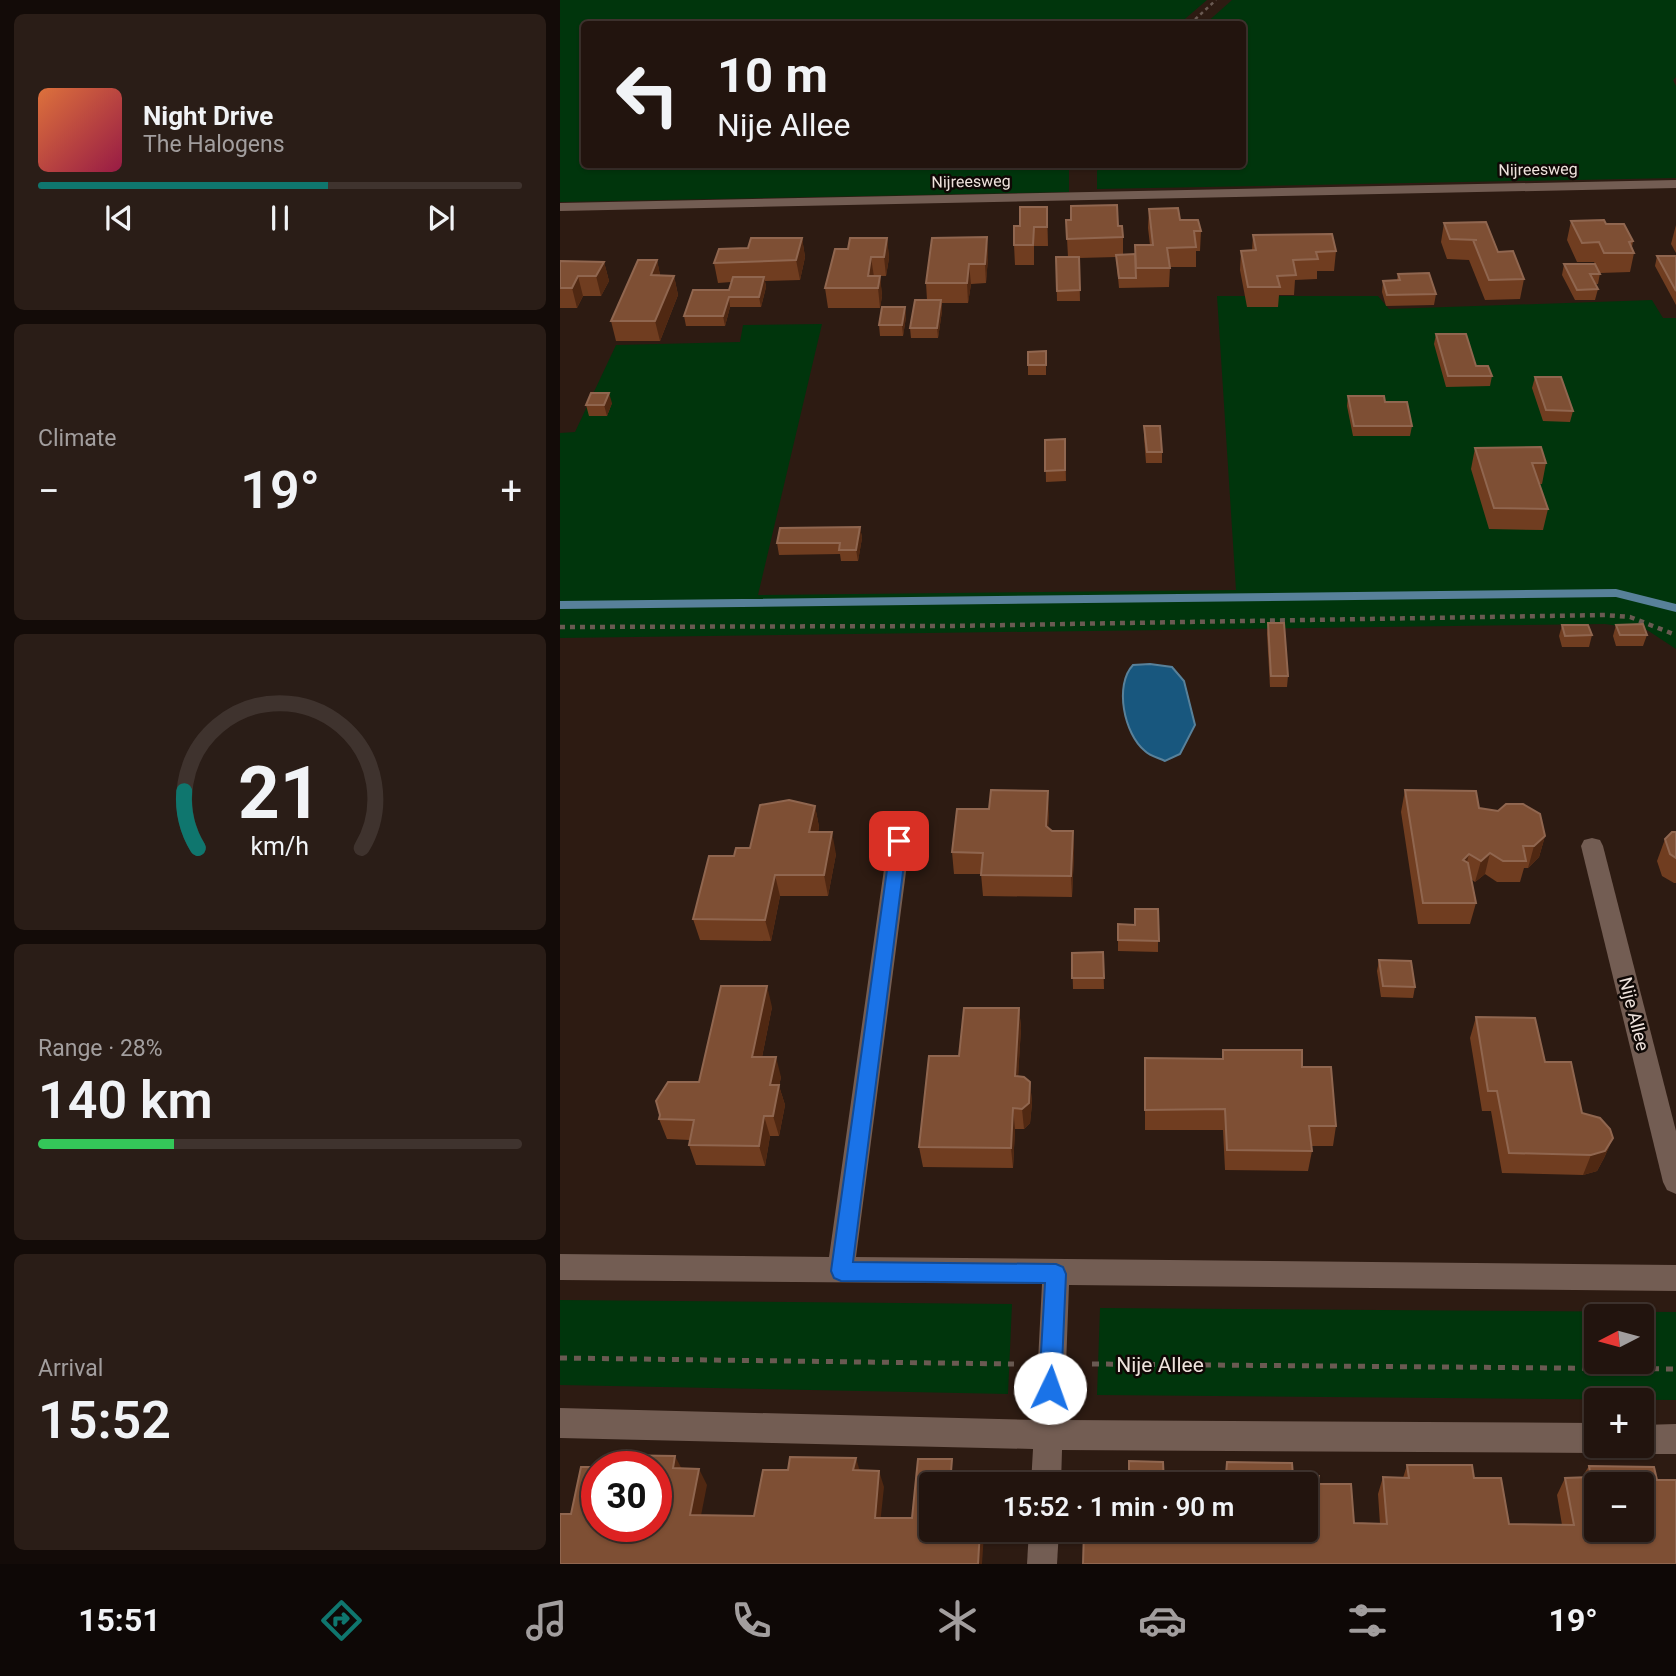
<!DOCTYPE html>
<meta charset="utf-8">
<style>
body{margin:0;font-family:Roboto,sans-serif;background:#2a1d17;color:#f1f3f6;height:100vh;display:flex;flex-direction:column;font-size:26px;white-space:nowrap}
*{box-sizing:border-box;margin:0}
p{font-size:23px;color:#a29e9e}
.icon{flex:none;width:38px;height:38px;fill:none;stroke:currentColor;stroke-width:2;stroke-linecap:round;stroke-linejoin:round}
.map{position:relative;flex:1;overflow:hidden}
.side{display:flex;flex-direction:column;gap:14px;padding:14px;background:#130b08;width:560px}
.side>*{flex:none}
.hud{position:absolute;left:21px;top:21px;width:665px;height:147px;border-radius:7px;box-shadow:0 2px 5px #0004,0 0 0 2px #3f332e;background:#22140e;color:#f1f3f6;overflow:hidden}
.needle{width:46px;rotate:264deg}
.fabs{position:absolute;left:1024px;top:1304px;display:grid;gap:14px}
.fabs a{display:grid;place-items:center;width:70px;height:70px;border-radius:7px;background:#22140e;box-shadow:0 2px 5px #0004,0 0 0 2px #3f332e;font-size:35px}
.speed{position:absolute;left:21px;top:1451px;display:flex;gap:14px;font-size:35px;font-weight:700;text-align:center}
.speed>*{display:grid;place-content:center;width:91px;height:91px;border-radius:50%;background:#22140e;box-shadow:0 2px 5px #0004,0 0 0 2px #3f332e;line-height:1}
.speed .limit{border:10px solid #d22;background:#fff;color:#111}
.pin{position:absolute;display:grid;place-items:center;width:60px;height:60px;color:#fff;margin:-30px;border-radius:14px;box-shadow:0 4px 10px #0006}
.me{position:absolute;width:77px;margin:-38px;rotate:3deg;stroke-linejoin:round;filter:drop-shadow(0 0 5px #0008)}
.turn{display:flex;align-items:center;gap:24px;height:147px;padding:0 21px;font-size:32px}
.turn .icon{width:91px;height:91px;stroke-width:2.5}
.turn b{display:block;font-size:49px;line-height:60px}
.big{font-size:52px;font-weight:600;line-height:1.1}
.side .widget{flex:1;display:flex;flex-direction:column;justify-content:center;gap:10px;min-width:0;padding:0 24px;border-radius:10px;background:#2a1d17}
.side .dial{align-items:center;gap:0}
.dial svg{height:182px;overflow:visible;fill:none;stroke:#3f332e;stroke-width:7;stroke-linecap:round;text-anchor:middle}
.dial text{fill:#f1f3f6;stroke:none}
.song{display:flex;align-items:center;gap:21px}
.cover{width:84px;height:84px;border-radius:10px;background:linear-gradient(135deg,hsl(20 70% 55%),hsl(340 70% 35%))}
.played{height:7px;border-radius:4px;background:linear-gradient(90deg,#0f766e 60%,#3f332e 60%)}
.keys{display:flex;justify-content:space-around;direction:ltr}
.heat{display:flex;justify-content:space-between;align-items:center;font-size:38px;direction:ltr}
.charge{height:10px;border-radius:5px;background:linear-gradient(90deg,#34c759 28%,#3f332e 0)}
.trip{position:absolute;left:359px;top:1472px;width:399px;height:70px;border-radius:7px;background:#22140e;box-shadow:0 2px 5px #0004,0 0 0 2px #3f332e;font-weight:600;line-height:70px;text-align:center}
.dock{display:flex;height:112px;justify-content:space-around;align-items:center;background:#0e0806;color:#a29e9e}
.dock .icon{width:49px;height:49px}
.dock .active{color:#0f766e}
.dock b{font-size:32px;color:#f1f3f6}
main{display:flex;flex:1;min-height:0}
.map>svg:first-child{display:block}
</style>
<main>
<section class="side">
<div class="widget">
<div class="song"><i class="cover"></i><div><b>Night Drive</b><p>The Halogens</p></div></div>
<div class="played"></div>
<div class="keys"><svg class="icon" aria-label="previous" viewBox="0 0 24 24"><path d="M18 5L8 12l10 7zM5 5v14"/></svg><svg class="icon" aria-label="pause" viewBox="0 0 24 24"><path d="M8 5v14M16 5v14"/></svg><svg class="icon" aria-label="next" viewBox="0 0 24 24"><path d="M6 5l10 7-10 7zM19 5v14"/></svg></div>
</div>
<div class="widget"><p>Climate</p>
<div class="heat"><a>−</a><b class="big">19°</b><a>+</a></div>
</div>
<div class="widget dial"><svg viewBox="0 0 100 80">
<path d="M14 69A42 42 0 1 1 86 69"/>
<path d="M14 69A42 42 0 0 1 8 44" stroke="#0f766e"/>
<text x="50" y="56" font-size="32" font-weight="700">21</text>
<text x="50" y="72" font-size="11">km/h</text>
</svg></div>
<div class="widget"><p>Range · 28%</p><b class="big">140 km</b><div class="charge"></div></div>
<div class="widget"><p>Arrival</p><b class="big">15:52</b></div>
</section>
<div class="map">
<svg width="1116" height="1564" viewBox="0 0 1116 1564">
<rect width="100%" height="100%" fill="#2d1b12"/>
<g fill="#00350c" fill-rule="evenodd">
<path d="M0 0H647L619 24H24V164L513 165 509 169V192L0 202Z"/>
<path d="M672 0H1116V77L1113 80 1116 86V178L537 189V171L541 164H682V24H645Z"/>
<path d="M657 296H818L829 309 1092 300 1103 318H1116V649L1087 630 1045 624 0 638V433L15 432 56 345 180 342 183 325 262 324 198 595 676 590Z"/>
<path d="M0 1300 452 1304 448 1394 0 1385Z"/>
<path d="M540 1308 1116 1312V1400L537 1395ZM1036 1316H1082V1362H1036Z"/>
</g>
<path fill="#18577e" stroke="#58819a" stroke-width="2" d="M590 664 612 667 624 681 635 725 620 754 605 761C599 758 590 756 585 751 564 734 554 685 573 665Z"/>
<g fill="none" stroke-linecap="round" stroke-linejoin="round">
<path fill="#58819a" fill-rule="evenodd" d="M1056 589 1116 604V612L1056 597 0 609V601Z"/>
<path stroke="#6a5a52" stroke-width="2.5" stroke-dasharray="3.5 3.5" stroke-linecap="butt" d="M630 24 656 0"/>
<path stroke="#6a5a52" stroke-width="4.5" stroke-dasharray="5 5" stroke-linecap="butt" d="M0 627 388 626 1045 615 1070 617 1116 635"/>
<g stroke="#6a5a52" stroke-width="5" stroke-dasharray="7 7" stroke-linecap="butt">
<path d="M0 1358 454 1364"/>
<path d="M532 1364 1116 1369"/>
</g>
<g fill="#735d53" fill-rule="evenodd">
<path d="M1116 180V188L0 211V203Z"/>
<path d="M339 833 347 835 350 841 296 1257 1116 1265V1291L509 1285 504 1420 1036 1423V1446H1048L1046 1448 1036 1453 502 1450 501 1484H471L473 1449 0 1438V1408L475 1420 482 1284 0 1280V1254L269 1257 328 841 331 835Z"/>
<path d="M1032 838 1040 840 1043 846 1116 1131V1194L1107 1190 1103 1182 1021 846 1024 840Z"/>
<path d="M1116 1424V1454H1082L1072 1449 1070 1446H1082V1425Z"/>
<path d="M469 1530H499L497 1564H467Z"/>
</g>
</g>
<g fill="#703d20">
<path d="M487 207 488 246H474V265H455L454 245 460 226Z"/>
<path d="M589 209 620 220 641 231 640 251H636V267H610L609 287 559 288 556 257 519 258 520 301H497L496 257H508L506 220 558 226 563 237V255L575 254V245H590L588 228Z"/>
<path d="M1011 221 1046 224 1073 241 1072 247 1074 253 1070 272 1040 273 1038 284H1035L1038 289 1035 300H1015L1002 275 1004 264H1035L1034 262H1017L1007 240Z"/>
<path d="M884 223 938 252 964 279 960 299 925 300 909 260 887 259 881 242Z"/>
<path d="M1116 225V253L1111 244Z"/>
<path d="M693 235 776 251 774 271H757V279L735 280 734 295H719L718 307H687L680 270 681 251 692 250Z"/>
<path d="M427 237 428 257 426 283 411 284 408 303H382V311L378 338H351L350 328 367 300 366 283Z"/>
<path d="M242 238 245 257 240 280 205 281 206 287 201 307H170L165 326H126L124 316 169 290 171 282 158 283 154 263 188 248Z"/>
<path d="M327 238 329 258 326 276H320L322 296 320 308H268L265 288 288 249Z"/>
<path d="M1097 256H1116V305L1095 266Z"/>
<path d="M97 260 100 275 114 276 118 295 100 341H56L51 321Z"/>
<path d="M0 261 44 262 49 281 41 296H23L17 308H0Z"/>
<path d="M838 274 876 294 874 305 826 306 822 292 823 281 837 280Z"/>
<path d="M345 307 346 317 343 336H320L319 325Z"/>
<path d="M876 334 916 366 932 376 930 386 886 387 874 344Z"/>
<path d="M486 351V375H468V365Z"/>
<path d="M975 377 1013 411 1010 422 983 421 972 388Z"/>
<path d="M788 396 825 402 852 426 850 436H793L787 406Z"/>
<path d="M52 403 47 416H29L26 405Z"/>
<path d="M584 426 602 452V463H586L584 437Z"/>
<path d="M505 439 506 481 486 482 485 440Z"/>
<path d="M915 448 986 463 982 484H979L988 509 983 530 929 529 911 469Z"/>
<path d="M300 527 302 538 298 561H281L280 554 219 555 217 543Z"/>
<path d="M708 623 728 676 727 687H710L707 634Z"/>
<path d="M1002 625 1032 635 1029 647H1002L999 636Z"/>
<path d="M1056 625 1087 635 1083 646H1056L1053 636Z"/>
<path d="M845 790 985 836 979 857 968 868H964L960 882H937L925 874 915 882 911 879 916 903 910 924H858L841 812Z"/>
<path d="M255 806 259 827 258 832 276 854 268 896H220L211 941 140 940 133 919 174 856 190 848Z"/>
<path d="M489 812 488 828 492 831H513L514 853 512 897 423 896 421 874H394L392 852Z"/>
<path d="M1116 832V883H1114L1102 876 1097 861 1105 839Z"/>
<path d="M598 909V952L558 951V924L575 925Z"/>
<path d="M543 952 544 989H513L512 953Z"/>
<path d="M819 960 855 987 853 998 821 997 817 971Z"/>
<path d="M212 1007 202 1057 221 1077 219 1086 225 1105 219 1136H210L205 1166 136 1165 129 1145 130 1140 107 1139 99 1119 100 1115 139 1082Z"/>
<path d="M459 1008 461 1028 458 1076 470 1082 472 1103 470 1123 464 1129H455L453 1168 363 1167 359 1147 399 1056Z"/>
<path d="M916 1017 985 1062 1022 1113 1053 1138 1044 1158 1037 1171 1023 1175 942 1173 931 1111H922L910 1038Z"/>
<path d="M585 1058 742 1067 776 1126 773 1146H751L752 1151 748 1171 665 1170 663 1130H585Z"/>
<path d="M667 1462 733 1476 759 1484 794 1523 820 1524 818 1494 823 1477 843 1478 847 1465 914 1478 949 1524 1002 1525 997 1495 1005 1478 1022 1477 1029 1466 1097 1480 1116 1564 746 1530V1484H640V1474L665 1475Z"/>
</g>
<g fill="#502812">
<path d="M427 237 428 257 426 283 425 264Z"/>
<path d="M242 238 245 257 240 280 236 260Z"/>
<path d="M327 238 329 258 326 276 324 257Z"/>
<path d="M311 257 314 277 308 276Z"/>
<path d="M97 260 101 280 91 275Z"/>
<path d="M44 262 49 281 41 296 36 276Z"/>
<path d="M409 264 411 284 408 303 407 283Z"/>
<path d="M18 276 23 296 17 308 12 288Z"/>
<path d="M114 276 118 295 100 341 95 321Z"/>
<path d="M320 276 322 296 320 308 318 288Z"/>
<path d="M204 277 206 287 201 307 199 297Z"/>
<path d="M169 297 170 307 165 326 163 316Z"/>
<path d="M381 300 382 311 378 338 377 328Z"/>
<path d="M345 307 346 317 343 336 342 325Z"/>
<path d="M49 393 52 403 47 416 44 405Z"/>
<path d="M300 527 302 538 298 561 296 550Z"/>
<path d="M488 791 489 812 487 848 486 826Z"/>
<path d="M255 806 259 827 254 854 249 832Z"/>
<path d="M513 831 514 853 512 897 511 876Z"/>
<path d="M272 832 276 854 268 896 264 875Z"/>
<path d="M985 836 979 857 968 868 974 846Z"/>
<path d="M930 853 925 874 915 882 921 861Z"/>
<path d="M909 854 904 875 903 860Z"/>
<path d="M215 875 220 896 211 941 205 920Z"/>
<path d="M207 986 212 1007 198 1077 192 1057Z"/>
<path d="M459 1008 461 1028 457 1097 455 1076Z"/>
<path d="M216 1057 221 1077 219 1086 225 1105 219 1136 213 1116 210 1085Z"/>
<path d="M470 1082 472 1103 470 1123 464 1129 462 1109Z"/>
<path d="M453 1108 455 1129 453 1168 451 1148Z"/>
<path d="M204 1116 210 1136 205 1166 199 1146Z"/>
<path d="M1053 1138 1044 1158 1037 1171 1023 1175 1031 1155Z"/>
<path d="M115 1456 124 1473 113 1468Z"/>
<path d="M296 1458 301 1475 293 1470Z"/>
<path d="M139 1469 147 1485 138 1531 130 1515Z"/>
<path d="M319 1471 324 1487 319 1534 315 1518Z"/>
<path d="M420 1530H423L424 1534 422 1564H418Z"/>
</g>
<g fill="#7e4f34" stroke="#90664f" stroke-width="2" fill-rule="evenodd">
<path d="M557 205 558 226H562L563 237 507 239 506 220H511V206Z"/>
<path d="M460 207H487V227H474L473 245H454V226H460Z"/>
<path d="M618 208 620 220H638L641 231H634L636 247 607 248 610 268H576L575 245H593L589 209Z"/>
<path d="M1044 220 1046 224H1064L1073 241 1069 242 1074 253H1044L1039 242 1022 243 1011 221Z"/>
<path d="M926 222 938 252 953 251 964 279 929 280 913 240H917L890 239 884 223Z"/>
<path d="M772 234 776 251 756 252 758 259 733 260 736 275 717 276 720 287H688L681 251 696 250 693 235Z"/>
<path d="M427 237 425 264H409L407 283H366L372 238Z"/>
<path d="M191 238H242L236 260 154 263 159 249 188 248Z"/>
<path d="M290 238H327L324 257H311L308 276H320L318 288H265L275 249H288Z"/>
<path d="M575 254 576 278H559L556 255Z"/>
<path d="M1097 256H1116V291Z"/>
<path d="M496 257H519L520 290 497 291Z"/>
<path d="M78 260H97L91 275 114 276 95 321H51Z"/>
<path d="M0 261 44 262 36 276H18L12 288H0Z"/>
<path d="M1004 264H1035L1040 274H1030L1038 289 1017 290Z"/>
<path d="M869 273 876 294 827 295 823 281 840 280 838 274Z"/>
<path d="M173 277H204L199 297H169L163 316H124L133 290H169Z"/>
<path d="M355 300H381L377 328H350Z"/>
<path d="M322 307H345L342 325H319Z"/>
<path d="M876 334H906L916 366H928L932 376H888Z"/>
<path d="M486 351V365H468V352Z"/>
<path d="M975 377H1001L1013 411 986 410Z"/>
<path d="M31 393H49L44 405H26Z"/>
<path d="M788 396H824L825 402H847L852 426H794Z"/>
<path d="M584 426H600L602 452H587Z"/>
<path d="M505 439V470L485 471V440Z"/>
<path d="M981 447 986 463H972L988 509 934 508 915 448Z"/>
<path d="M300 527 296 550H279L280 543H217L220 528Z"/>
<path d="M708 623H724L728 676H711Z"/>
<path d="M1083 624 1087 635H1060L1056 625Z"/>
<path d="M1002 625H1028L1032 635 1005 636Z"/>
<path d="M431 790 488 791 486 826 492 831H513L511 876 421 875 423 853 392 852 397 809H429Z"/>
<path d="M845 790 916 791 919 808 938 811 946 804H963L980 814 985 836 974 846H963L966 861H943L930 853 921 861 909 854 903 860 908 863 916 903H863Z"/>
<path d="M229 800 255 806 249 832H272L264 875H215L205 920 133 919 149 856H174L176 848H190L200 805Z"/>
<path d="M1112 832H1116V858L1110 854 1105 839Z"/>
<path d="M575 909H598L599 941 558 940V924L575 925Z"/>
<path d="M543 952 544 978H512V953Z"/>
<path d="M819 960 851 961 855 987 823 986Z"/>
<path d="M161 986H207L192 1057H216L210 1085H219L213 1116H204L199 1146 129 1145 134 1120 99 1119 100 1115 96 1101 108 1082H139Z"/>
<path d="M404 1008H459L455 1076 464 1077 470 1082 469 1103 462 1109 453 1108 451 1148 359 1147 369 1056H399Z"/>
<path d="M916 1017 975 1018 985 1062H1011L1022 1113 1040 1118 1050 1129 1053 1138 1045 1151 1031 1155 949 1153 937 1091H928Z"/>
<path d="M663 1050H742V1067H771L776 1126H749L752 1151 667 1150 665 1109 585 1110V1058L663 1059Z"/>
<path d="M51 1455 115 1456 113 1468 139 1469 130 1515 194 1516 203 1470H228L230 1457 296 1458 293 1470 319 1471 315 1518H352L358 1459H392L391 1472H417L416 1484H371V1530H420L418 1564H0V1514H11L21 1467H37V1526H96V1466H48Z"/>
<path d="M569 1461 603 1462 604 1484H542V1473H569Z"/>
<path d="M667 1462 732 1463 733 1476H759V1484H791L794 1523 827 1524 823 1477 849 1478 847 1465H912L914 1478H941L949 1524 1014 1525 1005 1478 1031 1477 1029 1466 1094 1467 1097 1480H1116V1564H523L524 1530H746V1484H641L640 1474 666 1475ZM1036 1484H1082V1530H1036Z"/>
</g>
<path fill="#1a73e8" stroke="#114b97" stroke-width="2" d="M339 835 347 841 293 1262 496 1264 503 1267 506 1274 501 1388 498 1395 490 1398 482 1395 479 1388 485 1283 281 1281 274 1278 271 1271 331 841Z"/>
<g text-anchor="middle" stroke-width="5" stroke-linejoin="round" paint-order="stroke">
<g font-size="16" fill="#eee2dc" stroke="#0f0805">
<text transform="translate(978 169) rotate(-1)" y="6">Nijreesweg</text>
<text transform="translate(411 181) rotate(-1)" y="6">Nijreesweg</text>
</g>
<g font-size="18" fill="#eee2dc" stroke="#0f0805">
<text transform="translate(1074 1014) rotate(76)" y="6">Nije Allee</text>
</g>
<g font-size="21" fill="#eee2dc" stroke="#0f0805">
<text x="600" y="1372">Nije Allee</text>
</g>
</g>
</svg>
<div class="fabs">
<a><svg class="needle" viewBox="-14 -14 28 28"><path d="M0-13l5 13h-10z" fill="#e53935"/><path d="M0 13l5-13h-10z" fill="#a29e9e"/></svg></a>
<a>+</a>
<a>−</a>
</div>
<div class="speed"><div class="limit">30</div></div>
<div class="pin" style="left:339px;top:841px;background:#d93025"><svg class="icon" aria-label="arrive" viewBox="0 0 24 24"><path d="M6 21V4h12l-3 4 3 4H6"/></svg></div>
<svg class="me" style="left:490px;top:1388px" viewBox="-20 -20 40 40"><circle r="19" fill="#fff"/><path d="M0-13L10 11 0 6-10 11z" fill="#1a73e8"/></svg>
<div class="trip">15:52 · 1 min · 90 m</div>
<div class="hud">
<div class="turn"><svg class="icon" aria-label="left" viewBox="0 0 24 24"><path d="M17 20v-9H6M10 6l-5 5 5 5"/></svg><div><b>10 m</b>Nije Allee</div></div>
</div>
</div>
</main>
<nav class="dock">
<b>15:51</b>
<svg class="icon active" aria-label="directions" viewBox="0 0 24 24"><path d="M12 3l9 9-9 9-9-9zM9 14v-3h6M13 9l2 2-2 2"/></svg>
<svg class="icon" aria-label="music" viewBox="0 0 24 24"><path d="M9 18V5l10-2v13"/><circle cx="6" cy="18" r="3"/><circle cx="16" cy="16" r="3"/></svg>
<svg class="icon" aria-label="phone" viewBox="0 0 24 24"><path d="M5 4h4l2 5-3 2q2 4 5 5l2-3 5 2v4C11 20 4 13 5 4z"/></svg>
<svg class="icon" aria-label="climate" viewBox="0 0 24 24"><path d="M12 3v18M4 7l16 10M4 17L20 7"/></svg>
<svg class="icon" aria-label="car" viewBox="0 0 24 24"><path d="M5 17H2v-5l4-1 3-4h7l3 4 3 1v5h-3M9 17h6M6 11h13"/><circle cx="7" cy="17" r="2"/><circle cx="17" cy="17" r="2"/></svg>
<svg class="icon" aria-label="filters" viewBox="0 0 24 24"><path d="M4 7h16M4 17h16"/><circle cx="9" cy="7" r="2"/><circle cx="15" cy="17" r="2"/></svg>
<b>19°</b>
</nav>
